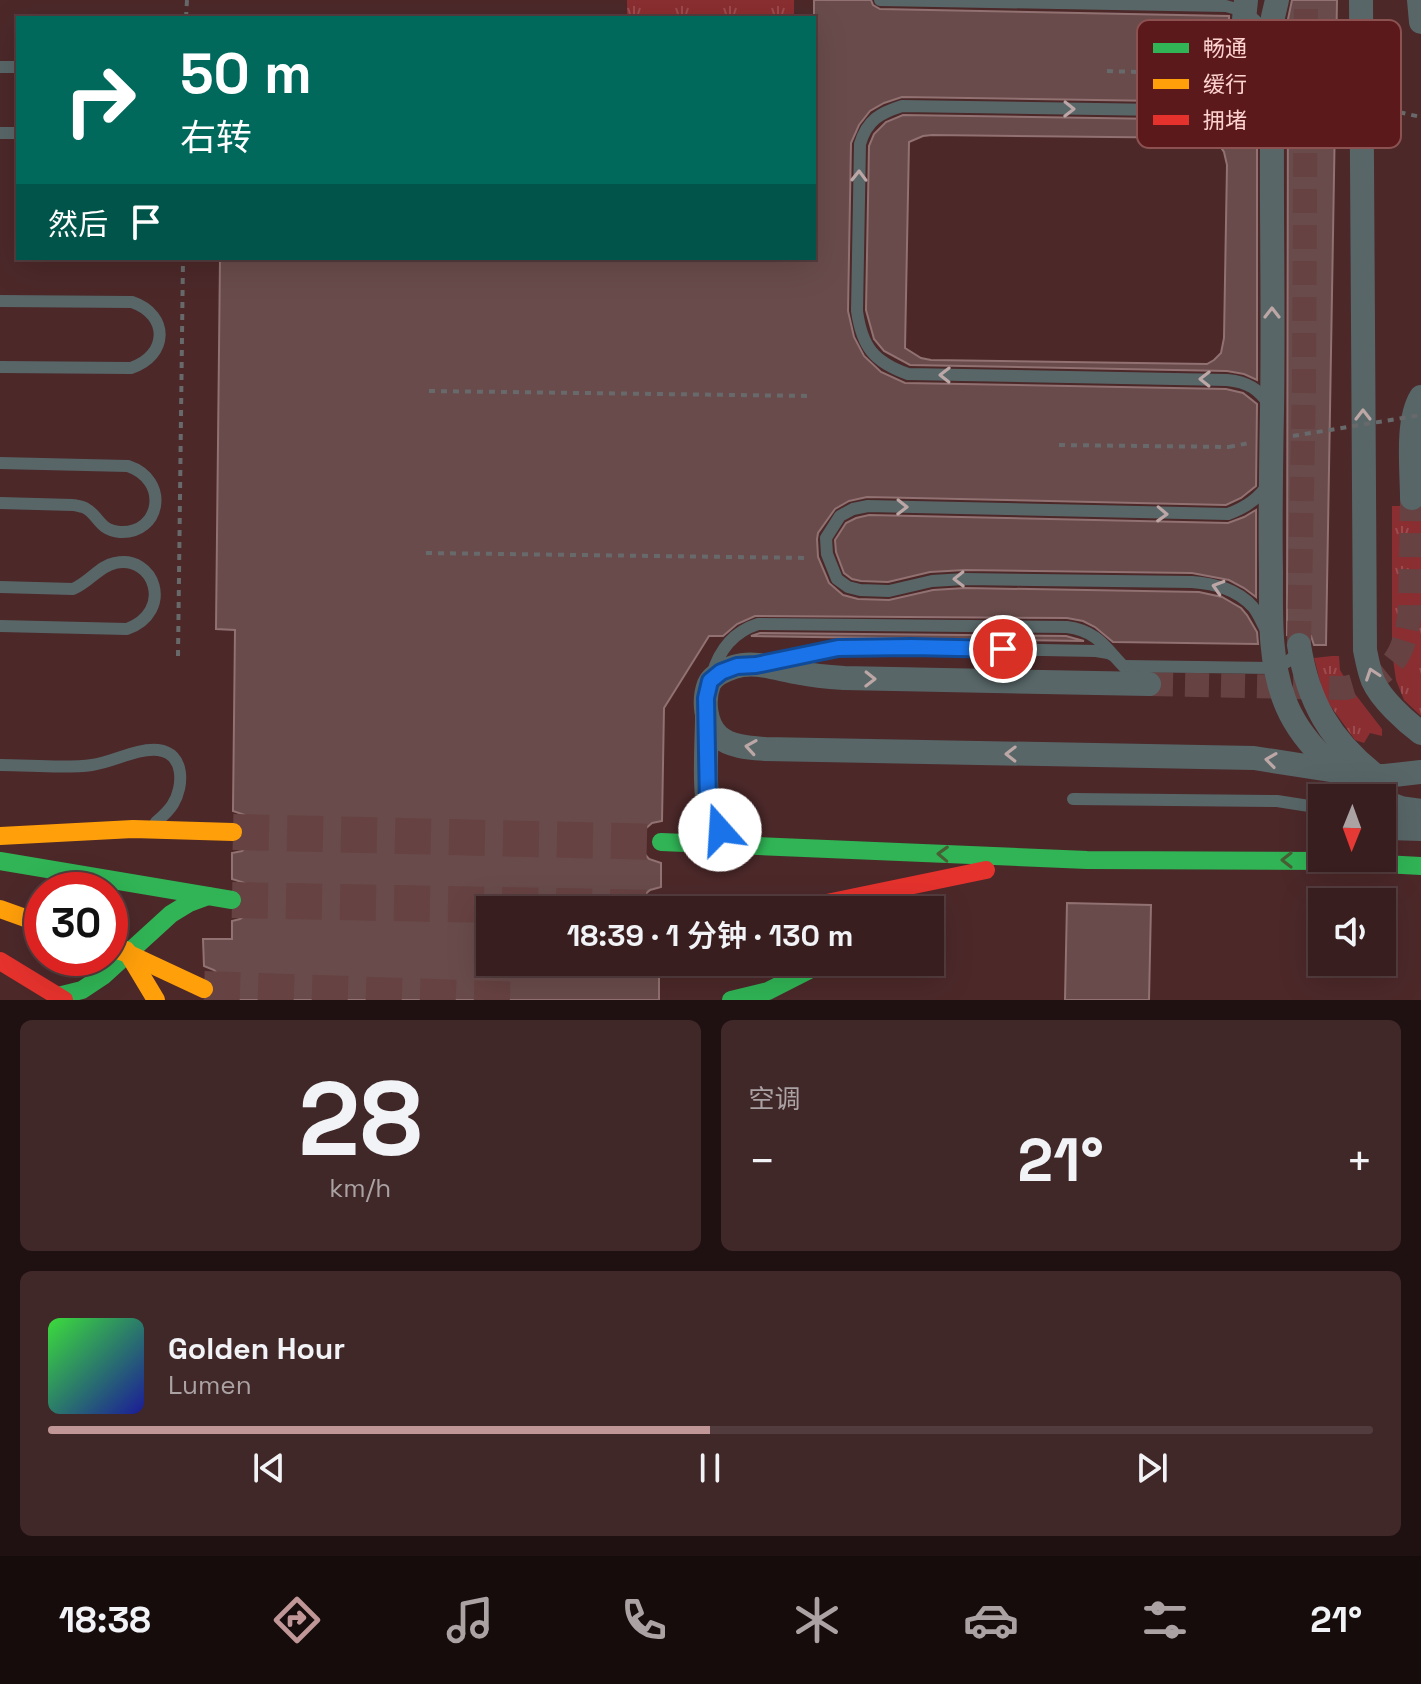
<!DOCTYPE html>
<html lang="zh">
<meta charset="utf-8">
<style>
body{margin:0;font-family:"Space Grotesk","Noto Sans SC",sans-serif;background:#402728;color:#f1f3f6;height:100vh;display:flex;flex-direction:column;font-size:30px;white-space:nowrap}
*{box-sizing:border-box;margin:0}
p{font-size:26px;color:#aba2a4}
.icon{flex:none;width:44px;height:44px;fill:none;stroke:currentColor;stroke-width:2;stroke-linecap:round;stroke-linejoin:round}
.map{position:relative;height:1000px;overflow:hidden}
.drawer{display:flex;flex-direction:column;gap:20px;padding:20px;background:#1f1011;flex:1}
.drawer>*{flex:none}
.banner{position:absolute;left:16px;top:16px;width:800px;height:244px;border-radius:0px;box-shadow:0 8px 32px #0002,0 0 0 2px #533c3d;background:#00695c;color:#fff;overflow:hidden}
.needle{width:52px;rotate:181deg}
.controls{position:absolute;left:1308px;top:784px;display:grid;gap:16px}
.controls a{display:grid;place-items:center;width:88px;height:88px;border-radius:0px;background:#391e1f;box-shadow:0 8px 32px #0002,0 0 0 2px #533c3d;font-size:40px}
.speed{position:absolute;left:24px;top:872px;display:flex;gap:16px;font-size:40px;font-weight:700;text-align:center}
.speed>*{display:grid;place-content:center;width:104px;height:104px;border-radius:50%;background:#391e1f;box-shadow:0 8px 32px #0002,0 0 0 2px #533c3d;line-height:1}
.speed .limit{border:12px solid #d22;background:#fff;color:#111}
.pin{position:absolute;display:grid;place-items:center;width:68px;height:68px;color:#fff;margin:-34px;border:4px solid #fff;border-radius:50%;box-shadow:0 2px 8px #0007}
.me{position:absolute;width:88px;margin:-44px;rotate:341deg;stroke-linejoin:round;filter:drop-shadow(0 0 6px #0008)}
.turn{display:flex;align-items:center;gap:28px;height:168px;padding:0 32px;font-size:36px}
.turn .icon{width:104px;height:104px;stroke-width:2.5}
.turn b{display:block;font-size:56px;line-height:68px}
.then{display:flex;align-items:center;height:76px;padding:0 32px;background:#0003;gap:16px;font-size:30px}
.big{font-size:60px;font-weight:600;line-height:1.1}
.drawer .tile{flex:1;display:flex;flex-direction:column;justify-content:center;gap:12px;min-width:0;padding:0 28px;border-radius:12px;background:#402728}
.drawer .dial{align-items:center;gap:0}
.dial b{font-size:104px;line-height:1}
.song{display:flex;align-items:center;gap:24px}
.cover{width:96px;height:96px;border-radius:12px;background:linear-gradient(135deg,hsl(120 70% 55%),hsl(240 70% 35%))}
.played{height:8px;border-radius:4px;background:linear-gradient(90deg,#c09796 50%,#533c3d 50%)}
.keys{display:flex;justify-content:space-around;direction:ltr}
.heat{display:flex;justify-content:space-between;align-items:center;font-size:44px;direction:ltr}
.drawer .tiles{flex:1;display:grid;gap:20px;grid-template-columns:1fr 1fr}
.tile:last-child{grid-column:span 2}
.trip{position:absolute;left:476px;top:896px;width:468px;height:80px;border-radius:0px;background:#391e1f;box-shadow:0 8px 32px #0002,0 0 0 2px #533c3d;font-weight:600;line-height:80px;text-align:center}
.tab-bar{display:flex;height:128px;justify-content:space-around;align-items:center;background:#170c0c;color:#aba2a4}
.tab-bar .icon{width:56px;height:56px}
.tab-bar .selected{color:#c09796}
.tab-bar b{font-size:36px;color:#f1f3f6}
.map>svg:first-child{display:block}
</style>
<div class="map">
<svg width="1421" height="1000" viewBox="0 0 1421 1000">
<defs>
<pattern id="grass-tufts" width="24" height="20" patternUnits="userSpaceOnUse" patternTransform="scale(2)"><rect width="24" height="20" fill="#8a2e31"/><path d="M3 7l-1-3M5 7V3M7 7l1-3M15 17l-1-3M17 17v-4M19 17l1-3" fill="none" stroke="#9c4b4e"/></pattern>
</defs>
<rect width="100%" height="100%" fill="#4c2829"/>
<g fill="url(#grass-tufts)">
<rect x="627" y="0" width="167" height="18"/>
<path d="M1392 506H1421V716L1404 700 1396 680 1392 652Z"/>
<path d="M1332 656H1339L1340 670 1352 690 1382 729V736L1370 733 1364 743 1355 740 1324 697 1314 658Z"/>
</g>
<g fill="#694b4b" stroke="#917171" stroke-width="2" fill-rule="evenodd">
<path d="M814 0H871L873 5 880 9 1229 16V35L1232 50 1241 65 1258 76 1257 90 1248 96 1225 102 902 97 884 103 870 111 859 125 851 143 848 311 854 337 864 356 881 372 905 383 1226 389 1243 393 1257 404 1256 486 1241 498 1226 505 867 497 849 501 835 509 818 533 817 539 818 557 829 583 843 595 858 599 889 600 933 590 965 588 1199 592 1222 597 1241 608 1247 615 1257 632 1258 644 1113 642 1095 627 1083 621 1067 618 755 616 737 624 723 636H709L664 708 662 821 652 823 644 830 640 842 643 852 649 859 661 863V887L650 890 642 897 639 910H490V962H659V1000H221L225 988 222 978 214 970 204 966 203 939H232V921L240 919 249 913 252 904V893L245 883 232 879V853L242 851 250 844 254 832 252 823 245 815 233 811 235 630 216 629 220 258H814Z"/>
<path d="M1292 0H1337L1326 645H1314L1311 636 1303 631H1295L1287 635 1288 77 1305 66 1317 49 1320 41 1318 33 1314 28 1306 25 1298 27 1288 38V19Z"/>
<path d="M1257 111V380L1244 374 1227 371 910 365 884 351 874 339 866 310 869 146 874 134 886 122 903 115 1226 120ZM932 135 1205 138 1218 143 1224 152 1227 165 1224 338 1221 353 1214 360 1207 364 931 360 921 358 905 348 909 142 923 136Z"/>
<path d="M1256 510V597L1244 588 1229 580 1192 573 965 570 930 572 888 582 861 581 852 579 844 573 836 552 835 540 846 523 856 518 869 515 1228 523 1244 517Z"/>
<path d="M760 633 1066 636 1084 641 751 636Z"/>
<path d="M1067 903 1151 905 1149 1000H1065Z"/>
</g>
<g fill="none" stroke-linecap="round" stroke-linejoin="round">
<g stroke="#674242" stroke-width="24" stroke-dasharray="24 12" stroke-linecap="butt">
<path d="M1299 645 1304 383 1306 0"/>
<path d="M1149 684 1345 688C1393 676 1405 656 1410 609L1412 498"/>
</g>
<g stroke="#674242" stroke-width="36" stroke-dasharray="36 18" stroke-linecap="butt">
<path d="M233 832 661 842"/>
<path d="M232 900 660 908"/>
<path d="M204 989 521 1000"/>
</g>
<g stroke="#68696b" stroke-width="4" stroke-dasharray="6 6" stroke-linecap="butt">
<path d="M186 18 187 0"/>
<path d="M1107 71 1234 75"/>
<path d="M429 391 812 396"/>
<path d="M1059 445 1229 447"/>
<path d="M426 553 809 558"/>
<path d="M178 656 183 258"/>
</g>
<g stroke="#586668" stroke-width="12">
<path d="M0 67H18"/>
<path d="M0 133H18"/>
<path d="M0 301 132 302C170 315 168 356 131 368L0 367"/>
<path d="M1270 406C1259 389 1248 382 1227 380L908 374C874 362 862 347 857 311L860 144C867 120 880 113 902 106L1226 111 1252 104 1272 91"/>
<path d="M0 463 128 466C170 480 161 534 120 532 98 530 99 515 85 508 84 507 74 505 73 505L0 503"/>
<path d="M0 587 73 589C90 582 99 566 115 563 154 554 175 611 127 629L0 626"/>
<path d="M770 661 838 648 864 647 1096 651 1108 653 1114 656"/>
<path d="M1124 666 1271 668C1284 665 1290 661 1299 651"/>
<path d="M712 675C719 650 733 632 758 624L1067 627C1108 632 1111 664 1143 681"/>
<path d="M0 765C29 765 65 769 92 765 114 762 136 748 158 750 185 753 184 786 173 804 169 811 162 817 156 822"/>
<path d="M1073 799 1277 801 1322 808"/>
</g>
<g stroke="#586668" stroke-width="24">
<path d="M1246 0C1245 13 1241 33 1246 45 1251 61 1275 70 1289 60 1295 57 1301 45 1305 40"/>
<path d="M1361 0 1365 650C1367 660 1369 671 1373 681 1381 699 1405 721 1421 733"/>
<path d="M1419 0 1421 22"/>
<path d="M1273 53V17L1277 0"/>
<path d="M1412 498C1412 470 1406 421 1421 397"/>
<path d="M1299 645C1308 702 1330 740 1376 776"/>
<path d="M1149 684 844 678C829 677 815 676 801 673 779 670 756 660 734 667 725 670 713 675 709 684 703 700 705 724 718 736 730 747 751 748 765 749L1254 758 1369 776H1385L1421 772"/>
<path d="M707 718C707 743 702 802 713 821 720 833 732 839 744 845"/>
<path d="M1382 801 1401 808 1421 811"/>
<path d="M1382 831 1388 828 1421 829"/>
</g>
<g stroke="#30b455" stroke-width="18">
<path d="M661 842 1087 860 1328 861 1421 866"/>
<path d="M0 861 232 900"/>
<path d="M58 996 82 990 103 976 171 914 189 903 208 896"/>
<path d="M731 1000 768 991 825 962"/>
</g>
<g stroke="#ff9f0a" stroke-width="18">
<path d="M0 836 133 829 233 832"/>
<path d="M0 909 42 924"/>
<path d="M110 948 129 954 204 989"/>
<path d="M126 950 156 1000"/>
</g>
<g stroke="#e5322d" stroke-width="18">
<path d="M660 908H769L817 905 986 870"/>
<path d="M0 961 64 1000"/>
</g>
<g stroke="#68696b" stroke-width="4" stroke-dasharray="6 6" stroke-linecap="butt">
<path d="M1234 75 1251 79"/>
<path d="M1294 89 1421 117"/>
<path d="M1293 436 1421 415"/>
<path d="M1229 447 1249 443"/>
</g>
<g stroke="#586668" stroke-width="12">
<path d="M880 0 1226 6C1256 13 1263 26 1273 53"/>
<path d="M1266 630C1262 623 1258 613 1253 607 1237 589 1215 584 1192 582L965 579 932 581 889 591 860 590 848 587 837 579 827 554 826 538 840 516 853 509 868 506 1228 514C1245 508 1259 499 1269 483"/>
</g>
<path stroke="#586668" stroke-width="24" d="M1273 53C1270 172 1274 291 1272 410 1271 464 1270 518 1271 573 1271 615 1269 658 1284 699 1299 741 1339 776 1377 798"/>
</g>
<defs><path id="oneway-chevron" d="M-2-3.5L2.5 0L-2 3.5" fill="none" stroke-width="1.6" stroke-linecap="round" stroke-linejoin="round" transform="scale(2)"/></defs>
<g stroke="#bca7a6">
<use href="#oneway-chevron" transform="translate(1069 109) rotate(1)"/>
<use href="#oneway-chevron" transform="translate(859 176) rotate(-89)"/>
<use href="#oneway-chevron" transform="translate(1272 313) rotate(-90)"/>
<use href="#oneway-chevron" transform="translate(945 375) rotate(-179)"/>
<use href="#oneway-chevron" transform="translate(1205 379) rotate(-179)"/>
<use href="#oneway-chevron" transform="translate(1363 415) rotate(-90)"/>
<use href="#oneway-chevron" transform="translate(902 507) rotate(1)"/>
<use href="#oneway-chevron" transform="translate(1162 514) rotate(2)"/>
<use href="#oneway-chevron" transform="translate(959 579) rotate(179)"/>
<use href="#oneway-chevron" transform="translate(1218 587) rotate(-163)"/>
<use href="#oneway-chevron" transform="translate(1372 674) rotate(-109)"/>
<use href="#oneway-chevron" transform="translate(870 679) rotate(1)"/>
<use href="#oneway-chevron" transform="translate(751 747) rotate(-171)"/>
<use href="#oneway-chevron" transform="translate(1011 754) rotate(-179)"/>
<use href="#oneway-chevron" transform="translate(1271 760) rotate(-172)"/>
</g>
<g stroke="#485f35">
<use href="#oneway-chevron" transform="translate(943 854) rotate(-178)"/>
<use href="#oneway-chevron" transform="translate(1287 860) rotate(-180)"/>
</g>
<g fill="none" stroke-linecap="round" stroke-linejoin="round">
<defs>
<path id="route" d="M720 830 713 821 708 806 706 698 710 681 721 672 737 666 756 665 838 648 911 647 1003 649"/>
</defs>
<use href="#route" stroke="#114b97" stroke-width="20"/>
<use href="#route" stroke="#1a73e8" stroke-width="14"/>
</g>
<rect x="1137" y="20" width="264" height="128" rx="12" fill="#5b191b" stroke="#8c5151" stroke-width="2"/>
<rect x="1153" y="43" width="36" height="10" fill="#30b455"/>
<rect x="1153" y="79" width="36" height="10" fill="#ff9f0a"/>
<rect x="1153" y="115" width="36" height="10" fill="#e5322d"/>
<g font-size="22" fill="#fed3d0">
<text x="1203" y="56">畅通</text>
<text x="1203" y="92">缓行</text>
<text x="1203" y="128">拥堵</text>
</g>
</svg>
<div class="controls">
<a><svg class="needle" viewBox="-14 -14 28 28"><path d="M0-13l5 13h-10z" fill="#e53935"/><path d="M0 13l5-13h-10z" fill="#aba2a4"/></svg></a>
<a><svg class="icon" aria-label="sound" viewBox="0 0 24 24"><path d="M4 9h4l5-4v14l-5-4H4zM17 9q2 3 0 6"/></svg></a>
</div>
<div class="speed"><div class="limit">30</div></div>
<div class="pin" style="left:1003px;top:649px;background:#d93025"><svg class="icon" aria-label="arrive" viewBox="0 0 24 24"><path d="M6 21V4h12l-3 4 3 4H6"/></svg></div>
<svg class="me" style="left:720px;top:830px" viewBox="-20 -20 40 40"><circle r="19" fill="#fff"/><path d="M0-13L10 11 0 6-10 11z" fill="#1a73e8"/></svg>
<div class="trip">18:39 · 1 分钟 · 130 m</div>
<div class="banner">
<div class="turn"><svg class="icon" aria-label="right" viewBox="0 0 24 24"><path d="M7 20v-9h11M14 6l5 5-5 5"/></svg><div><b>50 m</b>右转</div></div>
<div class="then">然后<svg class="icon" aria-label="arrive" viewBox="0 0 24 24"><path d="M6 21V4h12l-3 4 3 4H6"/></svg></div>
</div>
</div>
<section class="drawer">
<div class="tiles">
<div class="tile dial"><b>28</b><p>km/h</p></div>
<div class="tile"><p>空调</p>
<div class="heat"><a>−</a><b class="big">21°</b><a>+</a></div>
</div>
<div class="tile">
<div class="song"><i class="cover"></i><div><b>Golden Hour</b><p>Lumen</p></div></div>
<div class="played"></div>
<div class="keys"><svg class="icon" aria-label="previous" viewBox="0 0 24 24"><path d="M18 5L8 12l10 7zM5 5v14"/></svg><svg class="icon" aria-label="pause" viewBox="0 0 24 24"><path d="M8 5v14M16 5v14"/></svg><svg class="icon" aria-label="next" viewBox="0 0 24 24"><path d="M6 5l10 7-10 7zM19 5v14"/></svg></div>
</div>
</div>
</section>
<nav class="tab-bar">
<b>18:38</b>
<svg class="icon selected" aria-label="directions" viewBox="0 0 24 24"><path d="M12 3l9 9-9 9-9-9zM9 14v-3h6M13 9l2 2-2 2"/></svg>
<svg class="icon" aria-label="music" viewBox="0 0 24 24"><path d="M9 18V5l10-2v13"/><circle cx="6" cy="18" r="3"/><circle cx="16" cy="16" r="3"/></svg>
<svg class="icon" aria-label="phone" viewBox="0 0 24 24"><path d="M5 4h4l2 5-3 2q2 4 5 5l2-3 5 2v4C11 20 4 13 5 4z"/></svg>
<svg class="icon" aria-label="climate" viewBox="0 0 24 24"><path d="M12 3v18M4 7l16 10M4 17L20 7"/></svg>
<svg class="icon" aria-label="car" viewBox="0 0 24 24"><path d="M5 17H2v-5l4-1 3-4h7l3 4 3 1v5h-3M9 17h6M6 11h13"/><circle cx="7" cy="17" r="2"/><circle cx="17" cy="17" r="2"/></svg>
<svg class="icon" aria-label="filters" viewBox="0 0 24 24"><path d="M4 7h16M4 17h16"/><circle cx="9" cy="7" r="2"/><circle cx="15" cy="17" r="2"/></svg>
<b>21°</b>
</nav>
